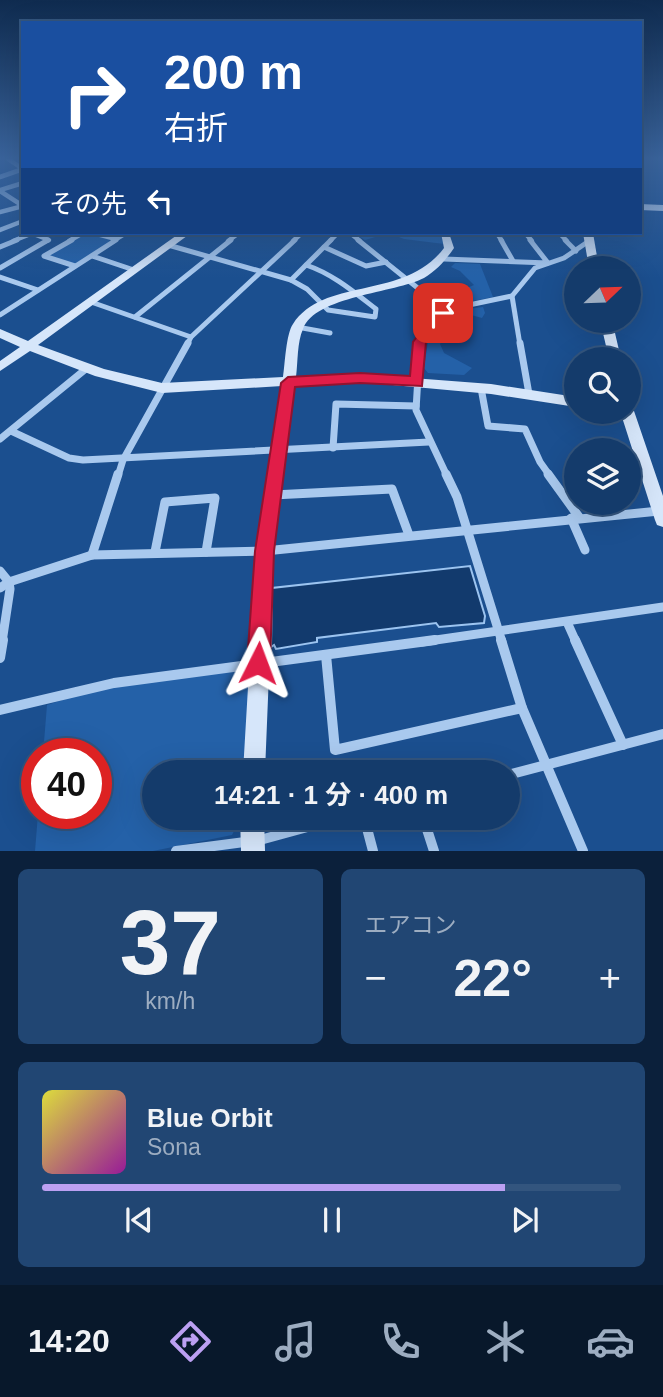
<!DOCTYPE html>
<html lang="ja">
<meta charset="utf-8">
<style>
body{margin:0;font-family:Arial,"Noto Sans JP",sans-serif;background:#214673;color:#f1f3f6;height:100vh;display:flex;flex-direction:column;font-size:26px;white-space:nowrap}
*{box-sizing:border-box;margin:0}
p{font-size:23px;color:#9dadc1}
.icon{flex:none;width:38px;height:38px;fill:none;stroke:currentColor;stroke-width:2;stroke-linecap:round;stroke-linejoin:round}
.map{position:relative;height:851px;overflow:hidden}
.drawer{display:flex;flex-direction:column;gap:18px;padding:18px;background:#0b203b;flex:1}
.drawer>*{flex:none}
.guide{position:absolute;left:21px;top:21px;width:621px;height:214px;border-radius:0px;box-shadow:0 7px 28px #0002,0 0 0 2px #33557e;background:#1a4fa0;color:#fff;overflow:hidden}
.needle{width:46px;rotate:67deg}
.tools{position:absolute;left:564px;top:256px;display:grid;gap:14px}
.tools a{display:grid;place-items:center;width:77px;height:77px;border-radius:50%;background:#143b6b;box-shadow:0 7px 28px #0002,0 0 0 2px #33557e;font-size:35px}
.speed{position:absolute;left:21px;top:738px;display:flex;gap:14px;font-size:35px;font-weight:700;text-align:center}
.speed>*{display:grid;place-content:center;width:91px;height:91px;border-radius:50%;background:#143b6b;box-shadow:0 7px 28px #0002,0 0 0 2px #33557e;line-height:1}
.speed .limit{border:10px solid #d22;background:#fff;color:#111}
.pin{position:absolute;display:grid;place-items:center;width:60px;height:60px;color:#fff;margin:-30px;border-radius:14px;box-shadow:0 4px 10px #0006}
.me{position:absolute;width:77px;margin:-38px;rotate:3deg;stroke-linejoin:round;filter:drop-shadow(0 0 5px #0008)}
.turn{display:flex;align-items:center;gap:24px;height:147px;padding:0 28px;font-size:32px}
.turn .icon{width:91px;height:91px;stroke-width:2.5}
.turn b{display:block;font-size:49px;line-height:60px}
.then{display:flex;align-items:center;height:66px;padding:0 28px;background:#0003;gap:14px;font-size:26px}
.big{font-size:52px;font-weight:700;line-height:1.1}
.drawer .tile{flex:1;display:flex;flex-direction:column;justify-content:center;gap:10px;min-width:0;padding:0 24px;border-radius:10px;background:#214673}
.drawer .dial{align-items:center;gap:0}
.dial b{font-size:91px;line-height:1}
.song{display:flex;align-items:center;gap:21px}
.cover{width:84px;height:84px;border-radius:10px;background:linear-gradient(135deg,hsl(60 70% 55%),hsl(300 70% 35%))}
.played{height:7px;border-radius:4px;background:linear-gradient(90deg,#bca0f2 80%,#33557e 80%)}
.keys{display:flex;justify-content:space-around;direction:ltr}
.heat{display:flex;justify-content:space-between;align-items:center;font-size:38px;direction:ltr}
.drawer .tiles{flex:1;display:grid;gap:18px;grid-template-columns:1fr 1fr}
.tile:last-child{grid-column:span 2}
.trip{position:absolute;left:142px;top:760px;width:378px;height:70px;border-radius:35px;background:#143b6b;box-shadow:0 7px 28px #0002,0 0 0 2px #33557e;font-weight:700;line-height:70px;text-align:center}
.tabs{display:flex;height:112px;justify-content:space-around;align-items:center;background:#08182b;color:#9dadc1}
.tabs .icon{width:49px;height:49px}
.tabs .on{color:#bca0f2}
.tabs b{font-size:32px;color:#f1f3f6}
.map>svg:first-child{display:block}
</style>
<div class="map">
<svg width="663" height="851" viewBox="0 0 663 851">
<rect width="100%" height="100%" fill="#1b4f8f"/>
<g fill="#2461a8">
<path d="M84 233 109 239 110 242 73 265 45 257Z"/>
<path d="M353 233H441L444 244 404 239 389 233 365 240Z"/>
<path d="M455 263 480 264 493 297 449 306 444 301 446 297 474 285 460 271 451 267Z"/>
<path d="M483 307 485 313 482 318 460 312 452 314 450 318 451 327 440 344 444 353 472 368 464 375 428 373 424 368 429 335 450 311Z"/>
<path d="M253 664 244 772H154V817H241L232 835 153 851H35L38 814H96V754H43L47 705 114 683Z"/>
</g>
<path fill="#123a6d" stroke="#9cc4f0" stroke-width="2" d="M470 566 485 616 484 623 439 627 436 623 317 638V642L276 649 274 645 271 647 272 588Z"/>
<g fill="none" stroke-linecap="round" stroke-linejoin="round">
<g stroke="#a9c9ee" stroke-width="4.5">
<path d="M8 159 23 169"/>
<path d="M0 177 23 169"/>
<path d="M0 190 23 183"/>
<path d="M0 191 23 206"/>
<path d="M0 212 23 206"/>
<path d="M0 230 23 221"/>
<path d="M31 233 49 240 46 241"/>
<path d="M93 233 116 239"/>
<path d="M350 233 360 241"/>
<path d="M525 233 532 241"/>
<path d="M559 233 567 241"/>
<path d="M13 241 33 233"/>
<path d="M69 241 83 233"/>
<path d="M113 241 126 233"/>
<path d="M228 241 239 233"/>
<path d="M293 241 302 233"/>
<path d="M330 241 338 233"/>
<path d="M502 241 498 235 526 233"/>
</g>
<g stroke="#a9c9ee" stroke-width="5">
<path d="M72 240 44 256 75 266"/>
<path d="M358 240 445 310"/>
<path d="M501 240 513 261"/>
<path d="M565 240 576 251"/>
<path d="M168 245 291 280 307 289 328 310 375 317 376 309C354 292 333 274 306 265"/>
<path d="M0 247 17 240"/>
<path d="M324 247 366 266 386 262"/>
<path d="M92 256 134 270"/>
<path d="M444 259 548 263 530 240"/>
<path d="M0 268 48 240"/>
<path d="M0 277 38 290"/>
<path d="M291 280 331 240"/>
<path d="M512 296 520 345"/>
<path d="M91 302 191 337"/>
<path d="M0 315 116 240"/>
<path d="M135 317 231 240"/>
<path d="M297 327 330 333"/>
<path d="M187 345 191 337 295 240"/>
<path d="M420 345 445 310 512 296 535 268 564 258 589 241"/>
</g>
<g stroke="#a9c9ee" stroke-width="7">
<path d="M420 343 416 410 447 476"/>
<path d="M520 343 529 394"/>
<path d="M481 388 488 426 525 429 540 462 550 476"/>
<path d="M11 431 69 458 83 460 429 442"/>
<path d="M0 439 87 368"/>
<path d="M333 448 336 404 416 406"/>
<path d="M118 476 123 460 188 343"/>
</g>
<g stroke="#a9c9ee" stroke-width="9">
<path d="M446 474 457 497 502 642"/>
<path d="M548 474 579 517"/>
<path d="M273 495 392 489 409 535"/>
<path d="M571 518 585 550"/>
<path d="M155 552 165 502 215 498 206 552"/>
<path d="M92 555 118 474"/>
<path d="M0 571 9 582 10 589 2 642"/>
<path d="M0 588 9 582 92 555 265 551 659 511"/>
<path d="M567 622 576 642"/>
<path d="M422 642 663 607"/>
</g>
<g stroke="#a9c9ee" stroke-width="10">
<path d="M501 640 522 708 583 851"/>
<path d="M575 640 623 745"/>
<path d="M326 655 335 750 522 708"/>
<path d="M0 658 3 640"/>
<path d="M0 710 114 683 435 640"/>
<path d="M508 775 663 734"/>
<path d="M364 817 373 851"/>
<path d="M423 817 434 851"/>
<path d="M176 851 260 840 344 817"/>
</g>
<g fill="#d6e6fa" fill-rule="evenodd">
<path d="M640 204 663 205V211L640 210Z"/>
<path d="M180 233H191L38 345 104 369 162 383 283 377C285 364 286 334 293 324 325 276 404 301 444 248L441 233H449L454 248C445 261 437 270 424 278 395 293 315 296 303 329 297 342 298 362 296 377L360 374 491 384 576 397V407L491 394 360 382 295 386 274 551 265 772H243L256 551 282 386 162 393 95 376 30 351 0 371V361L20 347 0 338V329L28 341Z"/>
<path d="M583 233H593L599 268H589Z"/>
<path d="M600 320H612L621 359H609Z"/>
<path d="M628 406 634 411 663 496V527L657 525 655 520 620 411H628Z"/>
<path d="M240 817H264L265 851H241Z"/>
</g>
</g>
<linearGradient id="sky" x2="0" y2="1"><stop stop-color="#0f2b4f"/><stop offset="0.57" stop-color="#39639b"/><stop offset="1" stop-color="#39639b" stop-opacity="0"/></linearGradient>
<rect width="663" height="278" fill="url(#sky)"/>
<path fill="#e11d48" stroke="#92132f" stroke-width="2" d="M443 309 449 313 426 342 422 386 360 383 295 387 274 551 270 663 266 671 258 674 251 671 247 663 255 551 281 383 288 377 360 373 410 376 413 342 438 310Z"/>
</svg>
<div class="tools">
<a><svg class="needle" viewBox="-14 -14 28 28"><path d="M0-13l5 13h-10z" fill="#e53935"/><path d="M0 13l5-13h-10z" fill="#9dadc1"/></svg></a>
<a><svg class="icon" aria-label="search" viewBox="0 0 24 24"><circle cx="10" cy="10" r="6"/><path d="M15 15l6 6"/></svg></a>
<a><svg class="icon" aria-label="layers" viewBox="0 0 24 24"><path d="M12 4l9 5-9 5-9-5zM3 14l9 5 9-5"/></svg></a>
</div>
<div class="speed"><div class="limit">40</div></div>
<div class="pin" style="left:443px;top:313px;background:#d93025"><svg class="icon" aria-label="arrive" viewBox="0 0 24 24"><path d="M6 21V4h12l-3 4 3 4H6"/></svg></div>
<svg class="me" style="left:258px;top:663px" viewBox="-20 -20 40 40"><path d="M0-17L14 15 0 8-14 15z" fill="#e11d48" stroke="#fff" stroke-width="4"/></svg>
<div class="trip">14:21 · 1 分 · 400 m</div>
<div class="guide">
<div class="turn"><svg class="icon" aria-label="right" viewBox="0 0 24 24"><path d="M7 20v-9h11M14 6l5 5-5 5"/></svg><div><b>200 m</b>右折</div></div>
<div class="then">その先<svg class="icon" aria-label="left" viewBox="0 0 24 24"><path d="M17 20v-9H6M10 6l-5 5 5 5"/></svg></div>
</div>
</div>
<section class="drawer">
<div class="tiles">
<div class="tile dial"><b>37</b><p>km/h</p></div>
<div class="tile"><p>エアコン</p>
<div class="heat"><a>−</a><b class="big">22°</b><a>+</a></div>
</div>
<div class="tile">
<div class="song"><i class="cover"></i><div><b>Blue Orbit</b><p>Sona</p></div></div>
<div class="played"></div>
<div class="keys"><svg class="icon" aria-label="previous" viewBox="0 0 24 24"><path d="M18 5L8 12l10 7zM5 5v14"/></svg><svg class="icon" aria-label="pause" viewBox="0 0 24 24"><path d="M8 5v14M16 5v14"/></svg><svg class="icon" aria-label="next" viewBox="0 0 24 24"><path d="M6 5l10 7-10 7zM19 5v14"/></svg></div>
</div>
</div>
</section>
<nav class="tabs">
<b>14:20</b>
<svg class="icon on" aria-label="directions" viewBox="0 0 24 24"><path d="M12 3l9 9-9 9-9-9zM9 14v-3h6M13 9l2 2-2 2"/></svg>
<svg class="icon" aria-label="music" viewBox="0 0 24 24"><path d="M9 18V5l10-2v13"/><circle cx="6" cy="18" r="3"/><circle cx="16" cy="16" r="3"/></svg>
<svg class="icon" aria-label="phone" viewBox="0 0 24 24"><path d="M5 4h4l2 5-3 2q2 4 5 5l2-3 5 2v4C11 20 4 13 5 4z"/></svg>
<svg class="icon" aria-label="climate" viewBox="0 0 24 24"><path d="M12 3v18M4 7l16 10M4 17L20 7"/></svg>
<svg class="icon" aria-label="car" viewBox="0 0 24 24"><path d="M5 17H2v-5l4-1 3-4h7l3 4 3 1v5h-3M9 17h6M6 11h13"/><circle cx="7" cy="17" r="2"/><circle cx="17" cy="17" r="2"/></svg>
</nav>
